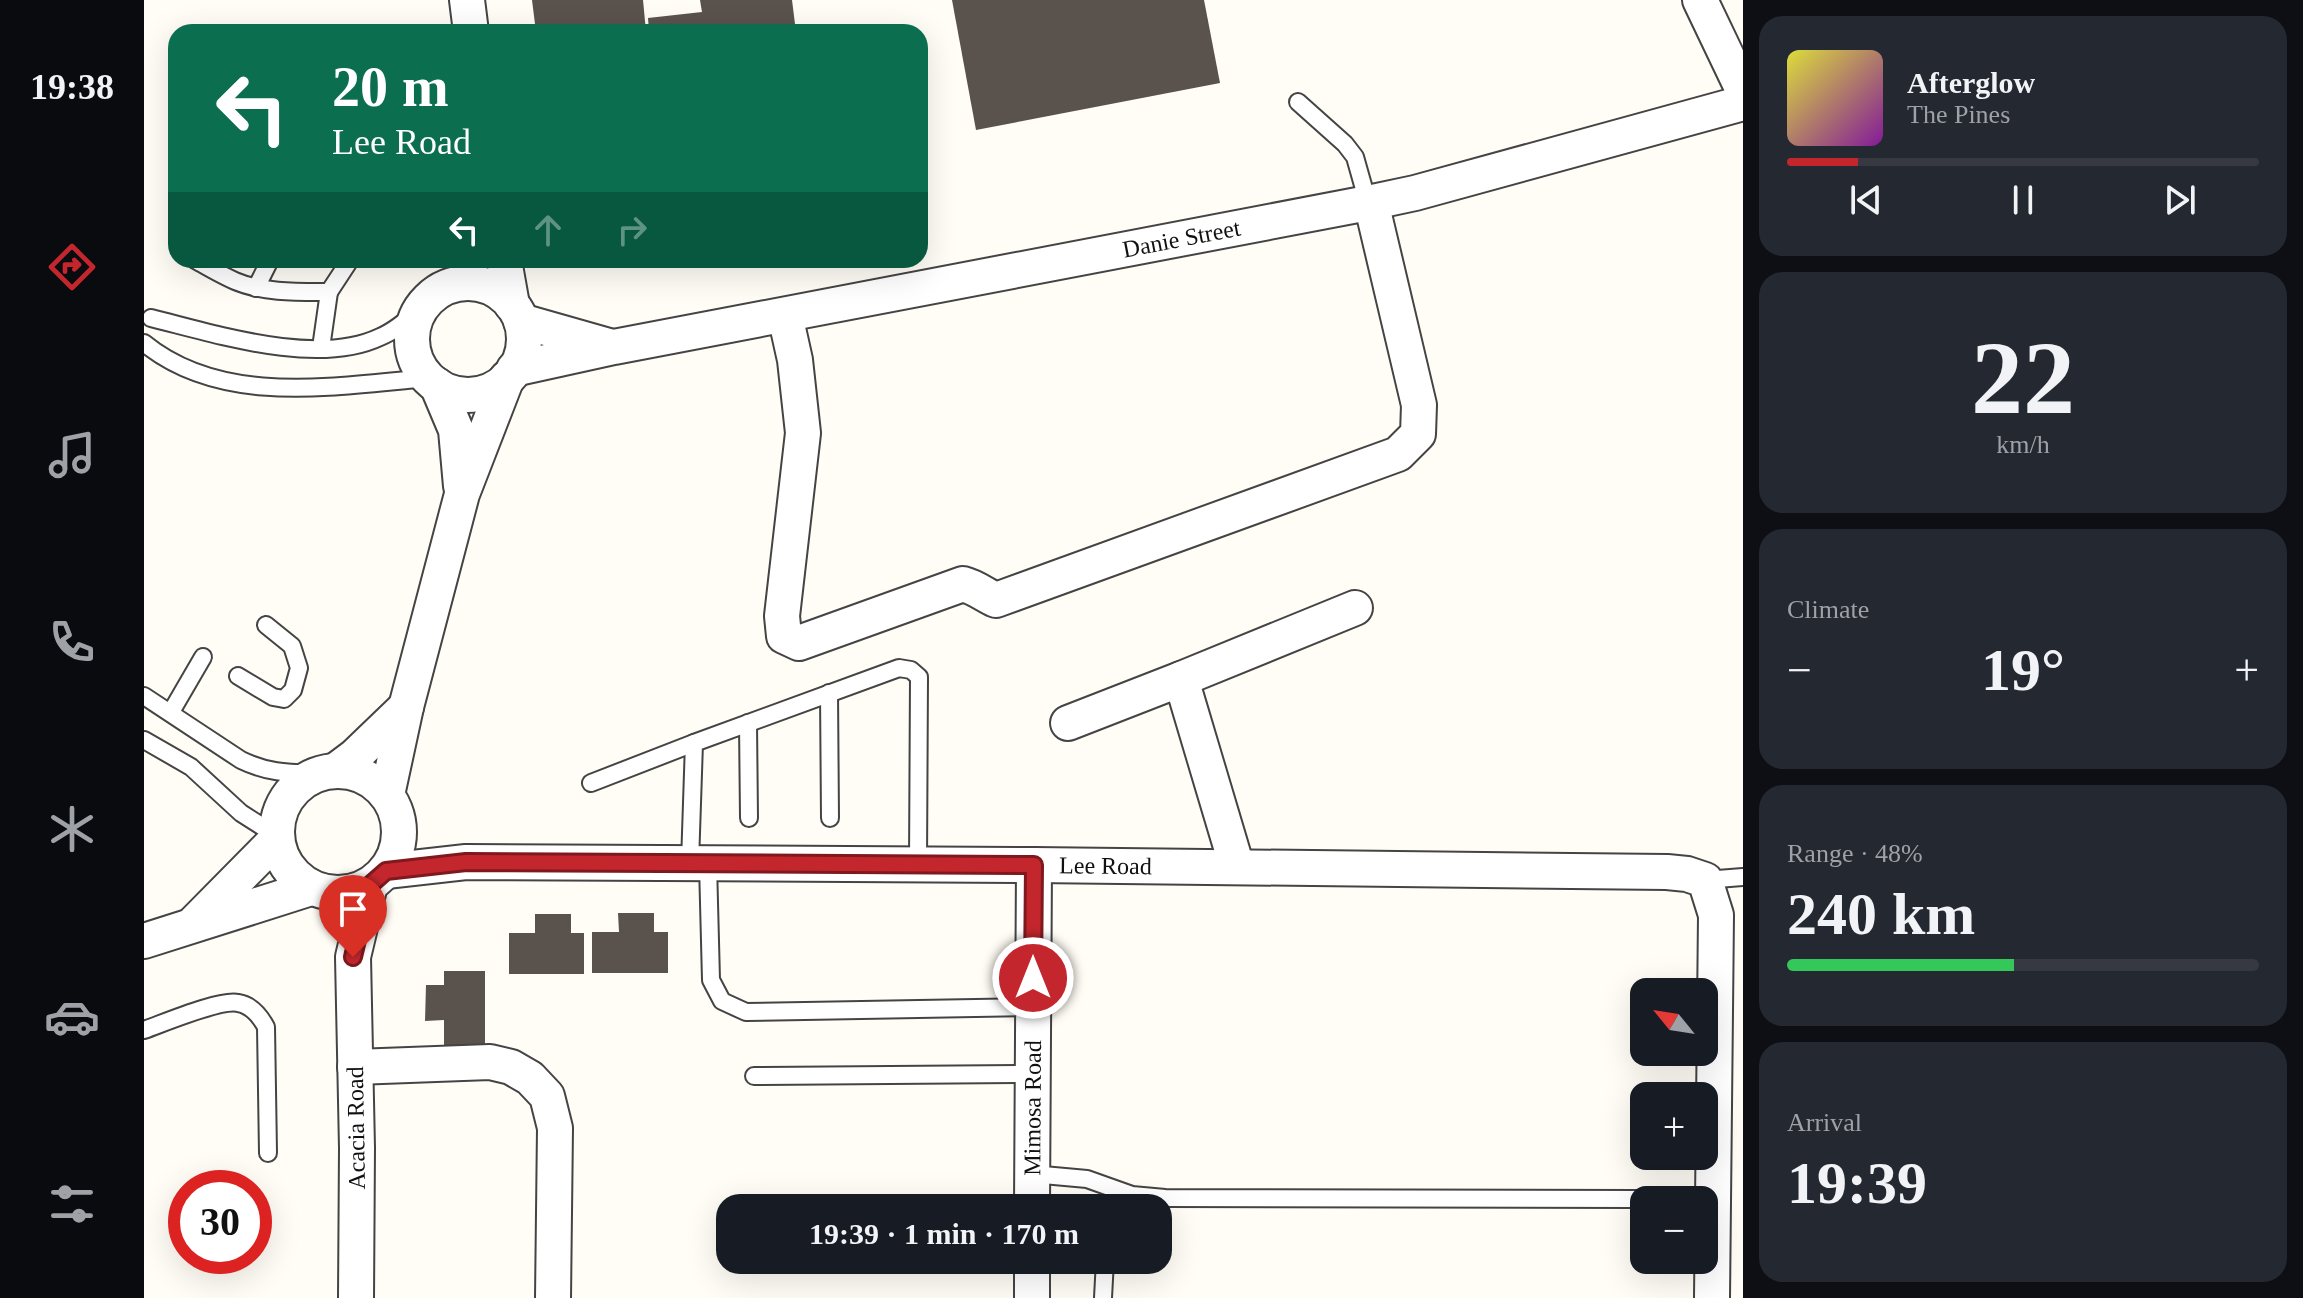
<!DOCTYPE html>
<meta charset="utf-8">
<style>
body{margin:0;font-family:Georgia,serif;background:#242831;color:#f1f3f6;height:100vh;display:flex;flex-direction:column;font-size:30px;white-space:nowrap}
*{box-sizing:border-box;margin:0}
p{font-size:26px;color:#9ea1a6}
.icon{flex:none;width:44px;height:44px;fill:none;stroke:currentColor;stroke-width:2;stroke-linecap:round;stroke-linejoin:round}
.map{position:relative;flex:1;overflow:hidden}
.sheet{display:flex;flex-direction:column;gap:16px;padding:16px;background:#0d0f14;width:560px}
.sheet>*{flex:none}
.guide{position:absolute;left:24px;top:24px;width:760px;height:244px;border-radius:24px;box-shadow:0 8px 32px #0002;background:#0b6e4f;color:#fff;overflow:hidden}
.needle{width:52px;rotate:300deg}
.controls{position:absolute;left:1486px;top:978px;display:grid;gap:16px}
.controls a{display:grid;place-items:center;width:88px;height:88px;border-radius:16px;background:#171b24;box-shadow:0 8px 32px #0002;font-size:40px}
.speed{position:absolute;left:24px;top:1170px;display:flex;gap:16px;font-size:40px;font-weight:700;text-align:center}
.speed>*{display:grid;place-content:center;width:104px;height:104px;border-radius:50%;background:#171b24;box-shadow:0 8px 32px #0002;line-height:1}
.speed .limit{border:12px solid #d22;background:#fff;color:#111}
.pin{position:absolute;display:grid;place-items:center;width:68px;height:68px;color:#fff;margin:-82px -34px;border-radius:50% 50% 50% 0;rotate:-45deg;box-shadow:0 0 8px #0007}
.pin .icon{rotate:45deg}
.me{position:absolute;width:88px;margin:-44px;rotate:0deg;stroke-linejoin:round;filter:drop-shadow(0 0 6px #0008)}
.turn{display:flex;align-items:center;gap:28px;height:168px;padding:0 32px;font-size:36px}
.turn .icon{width:104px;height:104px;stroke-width:2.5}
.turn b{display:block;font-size:56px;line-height:68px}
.lanes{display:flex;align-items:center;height:76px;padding:0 32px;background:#0003;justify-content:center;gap:40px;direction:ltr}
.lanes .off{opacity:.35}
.big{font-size:60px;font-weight:700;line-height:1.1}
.sheet .tile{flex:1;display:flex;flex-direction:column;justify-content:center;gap:12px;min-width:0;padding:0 28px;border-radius:24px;background:#242831}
.sheet .dial{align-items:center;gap:0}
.dial b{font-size:104px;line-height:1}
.song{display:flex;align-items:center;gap:24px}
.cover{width:96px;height:96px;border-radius:12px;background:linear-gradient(135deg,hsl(60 70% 55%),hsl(290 70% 35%))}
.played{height:8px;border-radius:4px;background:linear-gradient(90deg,#c4262e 15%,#363941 15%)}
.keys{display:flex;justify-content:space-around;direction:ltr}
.heat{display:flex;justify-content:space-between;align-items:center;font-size:44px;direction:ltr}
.charge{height:12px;border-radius:6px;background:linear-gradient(90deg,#34c759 48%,#363941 0)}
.trip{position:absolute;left:572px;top:1194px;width:456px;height:80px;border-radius:24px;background:#171b24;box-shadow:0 8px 32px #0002;font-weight:700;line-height:80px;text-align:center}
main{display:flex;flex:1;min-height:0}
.tab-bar{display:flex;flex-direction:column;width:144px;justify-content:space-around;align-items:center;background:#090b0e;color:#9ea1a6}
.tab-bar .icon{width:56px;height:56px}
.tab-bar .selected{color:#c4262e}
.tab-bar b{font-size:36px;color:#f1f3f6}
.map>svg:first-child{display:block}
</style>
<main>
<nav class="tab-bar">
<b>19:38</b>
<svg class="icon selected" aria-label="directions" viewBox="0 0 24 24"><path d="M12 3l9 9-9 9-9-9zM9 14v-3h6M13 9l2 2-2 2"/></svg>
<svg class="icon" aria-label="music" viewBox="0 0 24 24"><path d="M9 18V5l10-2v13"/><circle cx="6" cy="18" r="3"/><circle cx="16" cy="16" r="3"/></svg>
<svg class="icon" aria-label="phone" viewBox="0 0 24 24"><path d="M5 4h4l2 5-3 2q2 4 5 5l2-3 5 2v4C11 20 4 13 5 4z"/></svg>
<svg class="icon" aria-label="climate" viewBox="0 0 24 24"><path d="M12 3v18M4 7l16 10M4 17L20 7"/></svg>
<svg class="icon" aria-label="car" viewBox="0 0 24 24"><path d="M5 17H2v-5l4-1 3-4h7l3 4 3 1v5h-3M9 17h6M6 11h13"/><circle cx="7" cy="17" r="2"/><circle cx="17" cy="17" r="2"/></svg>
<svg class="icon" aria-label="filters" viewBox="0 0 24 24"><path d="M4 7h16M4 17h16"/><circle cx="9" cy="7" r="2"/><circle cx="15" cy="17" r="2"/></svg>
</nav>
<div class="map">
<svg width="1599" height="1298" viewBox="0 0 1599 1298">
<rect width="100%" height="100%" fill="#fffdf5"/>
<g fill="#5a524d">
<path d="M388 0H499L502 32H392Z"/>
<path d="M556 0H648L652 32H547L546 26 505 31 504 18 558 12Z"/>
<path d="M808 0H1060L1076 83 832 130Z"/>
<path d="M474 913H510V932H524V973H448V932H475Z"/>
<path d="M391 914H427V933H440V974H365V933H391Z"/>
<path d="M300 971H341V1047H300V1020L281 1021 282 985H300Z"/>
</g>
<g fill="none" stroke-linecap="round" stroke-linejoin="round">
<defs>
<g id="lane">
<path d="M1154 102 1201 144 1211 157 1224 203"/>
<path d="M51 260C64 267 77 275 91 281 119 293 155 292 185 292L206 260"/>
<path d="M112 288 126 260"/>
<path d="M7 318C72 334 173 367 236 337 251 331 264 319 276 309"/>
<path d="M0 343C78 407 191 386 284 378"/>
<path d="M177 348 185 292"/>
<path d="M94 676 129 697 140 699 149 690 155 668 148 646 122 625"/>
<path d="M685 693 686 818"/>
<path d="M0 696 97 760C124 773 143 773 172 774"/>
<path d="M27 712 59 657"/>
<path d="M604 723 605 818"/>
<path d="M0 740 47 767 97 813 133 836"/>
<path d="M447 783 550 743"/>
<path d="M546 863 550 743 755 668 767 670 775 677 774 864"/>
<path d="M564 864 567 980 578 1001 602 1012 889 1007"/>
<path d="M1561 880 1599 877"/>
<path d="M0 1030C20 1023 76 999 94 1003 108 1005 116 1016 122 1027L124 1153"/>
<path d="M610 1076 889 1074"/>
<path d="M888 1174 943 1179 988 1195 1021 1198 1492 1199"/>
<path d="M959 1298 961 1260"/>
</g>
<g id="street">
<path d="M323 0 327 32"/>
<path d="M1556 0 1599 90"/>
<path d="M360 260 368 305"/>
<circle cx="324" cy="339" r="56"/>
<path d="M641 315 651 360 659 433 638 616 640 636 655 643 819 584C831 587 841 595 852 600L1254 454 1274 434 1275 405 1227 202"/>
<path d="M377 321 465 346"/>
<path id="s1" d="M370 369 470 347 1224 203 1271 193 1599 103"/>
<path d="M293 385 312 430 317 486"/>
<path d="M924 723 1037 679"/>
<circle cx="194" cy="832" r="61"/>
<path d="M191 771 211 756 262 707"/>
<path d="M243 795 262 707 318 494 363 378"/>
<path d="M1093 867 1037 679 1211 608"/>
<path id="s2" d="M242 871 322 862 890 865 1523 872 1543 874 1561 880 1572 915 1568 1298"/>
<path d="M51 922 133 839"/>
<path d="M0 941 167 888"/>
<path d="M211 1067 346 1062 367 1067 386 1078 403 1096 411 1128 409 1298"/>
<path id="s3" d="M888 1208 890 865"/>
<path d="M212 1298 213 1148 209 957 226 885"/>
<path d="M888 1298V1260"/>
</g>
</defs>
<use href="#lane" stroke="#444" stroke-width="20"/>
<use href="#street" stroke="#444" stroke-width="38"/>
<use href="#lane" stroke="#fff" stroke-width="16"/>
<use href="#street" stroke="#fff" stroke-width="34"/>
</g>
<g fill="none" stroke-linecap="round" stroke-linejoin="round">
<defs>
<path id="route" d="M209 957 226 885 242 871 322 862 890 865 889 978"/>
</defs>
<use href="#route" stroke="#7f191e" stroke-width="20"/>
<use href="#route" stroke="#c4262e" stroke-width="14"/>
</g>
<g text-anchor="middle" stroke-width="8" stroke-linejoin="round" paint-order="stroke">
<g font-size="24" fill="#111" stroke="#fff">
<text dy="8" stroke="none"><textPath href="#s1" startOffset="680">Danie Street</textPath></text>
<text dy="8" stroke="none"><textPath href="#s2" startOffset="720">Lee Road</textPath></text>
<text dy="8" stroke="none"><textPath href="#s3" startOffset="100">Mimosa Road</textPath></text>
<text transform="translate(212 1128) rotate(-91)" y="8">Acacia Road</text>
</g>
</g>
</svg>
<div class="controls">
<a><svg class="needle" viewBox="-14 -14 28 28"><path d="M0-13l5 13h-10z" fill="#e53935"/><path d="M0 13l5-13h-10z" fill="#9ea1a6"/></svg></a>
<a>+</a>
<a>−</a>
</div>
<div class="speed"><div class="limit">30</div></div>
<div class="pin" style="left:209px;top:957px;background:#d93025"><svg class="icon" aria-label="arrive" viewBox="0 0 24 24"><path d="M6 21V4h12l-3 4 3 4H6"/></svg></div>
<svg class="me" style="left:889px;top:978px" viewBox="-20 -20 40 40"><circle r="17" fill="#c4262e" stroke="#fff" stroke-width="3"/><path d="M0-11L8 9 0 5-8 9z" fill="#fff"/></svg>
<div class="trip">19:39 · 1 min · 170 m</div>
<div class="guide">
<div class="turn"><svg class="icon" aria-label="left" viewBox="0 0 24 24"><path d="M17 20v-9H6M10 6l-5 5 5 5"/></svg><div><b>20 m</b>Lee Road</div></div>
<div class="lanes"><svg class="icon" aria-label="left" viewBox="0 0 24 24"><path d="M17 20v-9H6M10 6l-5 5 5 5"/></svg><svg class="icon off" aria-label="ahead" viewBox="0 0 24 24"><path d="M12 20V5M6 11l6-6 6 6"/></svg><svg class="icon off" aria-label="right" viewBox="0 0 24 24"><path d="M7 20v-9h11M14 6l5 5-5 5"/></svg></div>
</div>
</div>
<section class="sheet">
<div class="tile">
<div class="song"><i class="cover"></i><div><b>Afterglow</b><p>The Pines</p></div></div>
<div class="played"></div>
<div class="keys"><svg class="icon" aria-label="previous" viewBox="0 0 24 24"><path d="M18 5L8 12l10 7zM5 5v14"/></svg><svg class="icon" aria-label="pause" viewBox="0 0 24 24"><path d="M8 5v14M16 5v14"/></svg><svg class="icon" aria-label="next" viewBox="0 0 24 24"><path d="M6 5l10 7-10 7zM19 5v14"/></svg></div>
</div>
<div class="tile dial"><b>22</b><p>km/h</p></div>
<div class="tile"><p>Climate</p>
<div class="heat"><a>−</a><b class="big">19°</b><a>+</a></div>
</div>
<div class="tile"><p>Range · 48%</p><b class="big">240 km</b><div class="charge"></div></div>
<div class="tile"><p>Arrival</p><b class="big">19:39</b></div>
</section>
</main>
